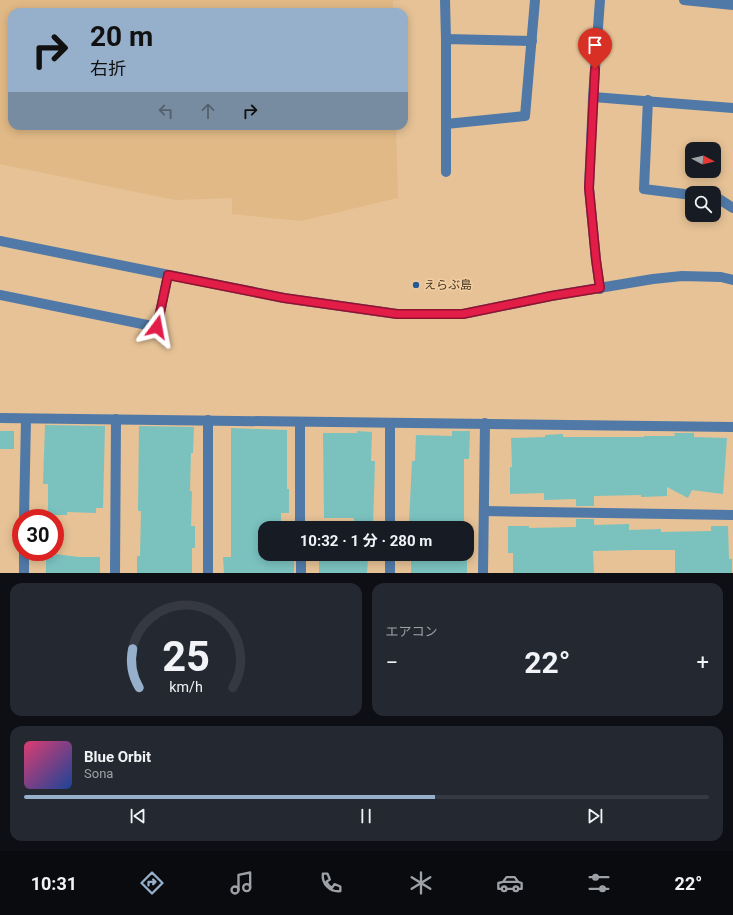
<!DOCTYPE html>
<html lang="ja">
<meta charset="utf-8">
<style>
body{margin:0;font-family:Roboto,"Noto Sans JP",sans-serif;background:#242831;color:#f1f3f6;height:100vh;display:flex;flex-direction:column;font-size:15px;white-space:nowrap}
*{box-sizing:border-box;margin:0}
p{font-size:13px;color:#9ea1a6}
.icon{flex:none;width:22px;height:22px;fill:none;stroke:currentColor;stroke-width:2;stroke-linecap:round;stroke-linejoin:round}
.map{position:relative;height:573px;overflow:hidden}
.drawer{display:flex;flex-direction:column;gap:10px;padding:10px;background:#0d0f14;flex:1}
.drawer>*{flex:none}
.banner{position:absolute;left:8px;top:8px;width:400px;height:122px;border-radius:12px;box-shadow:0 2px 10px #0003;background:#96afca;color:#111;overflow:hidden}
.needle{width:26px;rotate:97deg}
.fabs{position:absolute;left:685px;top:142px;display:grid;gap:8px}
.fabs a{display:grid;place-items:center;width:36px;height:36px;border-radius:8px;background:#171b24;box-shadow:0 2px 10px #0003;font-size:20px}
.speed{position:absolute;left:12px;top:509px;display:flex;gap:8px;font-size:20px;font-weight:700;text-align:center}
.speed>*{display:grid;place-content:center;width:52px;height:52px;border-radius:50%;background:#171b24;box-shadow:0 2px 10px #0003;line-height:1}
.speed .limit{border:6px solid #d22;background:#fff;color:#111}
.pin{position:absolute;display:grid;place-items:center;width:34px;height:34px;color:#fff;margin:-41px -17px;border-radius:50% 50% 50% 0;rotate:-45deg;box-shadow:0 0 4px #0007}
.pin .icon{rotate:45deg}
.me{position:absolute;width:44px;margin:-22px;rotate:13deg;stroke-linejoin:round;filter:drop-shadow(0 0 3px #0008)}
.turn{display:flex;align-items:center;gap:14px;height:84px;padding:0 16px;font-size:18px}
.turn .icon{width:52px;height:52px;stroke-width:2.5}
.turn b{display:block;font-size:28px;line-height:34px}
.lanes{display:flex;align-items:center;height:38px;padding:0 16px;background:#0003;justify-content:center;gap:20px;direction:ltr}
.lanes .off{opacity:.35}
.big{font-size:30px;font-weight:700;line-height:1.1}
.drawer .tile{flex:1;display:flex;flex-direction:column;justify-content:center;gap:6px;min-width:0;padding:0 14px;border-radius:12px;background:#242831}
.drawer .dial{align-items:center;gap:0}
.dial svg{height:104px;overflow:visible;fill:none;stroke:#363941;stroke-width:7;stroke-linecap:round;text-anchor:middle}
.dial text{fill:#f1f3f6;stroke:none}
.song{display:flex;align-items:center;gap:12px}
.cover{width:48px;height:48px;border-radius:6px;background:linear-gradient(135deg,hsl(340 70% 55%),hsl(220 70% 35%))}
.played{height:4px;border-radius:2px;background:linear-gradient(90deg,#96afca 60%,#363941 60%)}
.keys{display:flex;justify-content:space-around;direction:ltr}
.heat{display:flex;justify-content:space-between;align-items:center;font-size:22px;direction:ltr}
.drawer .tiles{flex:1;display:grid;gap:10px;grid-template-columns:1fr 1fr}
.tile:last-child{grid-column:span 2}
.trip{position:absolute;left:258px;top:521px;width:216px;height:40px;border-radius:12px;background:#171b24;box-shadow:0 2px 10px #0003;font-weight:700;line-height:40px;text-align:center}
.menu{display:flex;height:64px;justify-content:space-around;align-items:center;background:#090b0e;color:#9ea1a6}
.menu .icon{width:28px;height:28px}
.menu .selected{color:#96afca}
.menu b{font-size:18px;color:#f1f3f6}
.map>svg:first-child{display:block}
</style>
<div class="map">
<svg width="733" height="573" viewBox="0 0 733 573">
<rect width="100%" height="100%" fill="#e6c296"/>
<path fill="#e1b986" d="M0 0H403L393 1V12H12V126H396L398 198 301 221 232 214V198L175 200 0 164Z"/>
<g fill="#7bc2bf">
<path d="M45 425 105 426 103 508H96V513L67 512V515H48V484H43Z"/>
<path d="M139 426 194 427 193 453H191L190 491H192L191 526H195V548H192V573H137V556H140L141 511H138Z"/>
<path d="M231 428 287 430V489H289V513H281V528H265V560L294 561V573H224L223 557H231Z"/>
<rect x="0" y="431" width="14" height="18"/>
<path d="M357 431 372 432 371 461H375L373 528H354V518H324L323 433H357Z"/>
<path d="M452 431H470L469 459H464V528H411V524L409 523 412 461H415L416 435 452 436Z"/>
<path d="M674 433H694V437L727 438 723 494 692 490 688 498 667 487V496L641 497V495L594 496V506H576V499L544 500V493L510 494V467H512L511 438 545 437V435L563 434V437H644V436H675Z"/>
<path d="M576 519H594V525L629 524V530L661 529V532L711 531V526H728L729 559H732V573H675V550H637L593 551 594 573H513V553H508V526H529V528L576 527Z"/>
<path d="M55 554 79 557H100V573H46V556H55Z"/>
<rect x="411" y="554" width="56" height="19"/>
<path d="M319 558 368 559 367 573H319Z"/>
</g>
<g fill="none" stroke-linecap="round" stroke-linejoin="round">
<g stroke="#5079a7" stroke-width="10">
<path d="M445 0 446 39"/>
<path d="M600 0 593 97 589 188 596 260 600 289"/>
<path d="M684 0 733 5"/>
<path d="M593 97 733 108"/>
<path d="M648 100 644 189 692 195"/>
<path d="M446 124 525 116 535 0"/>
<path d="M446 172V39L532 41"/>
<path d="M714 199H719L733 208"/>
<path d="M0 241 284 298 397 314H463L551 296 653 279 682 276 721 277 733 280"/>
<path d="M0 295 157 327 168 275"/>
<path d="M0 418 733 427"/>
<path d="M300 422V528"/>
<path d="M484 511 733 515"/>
<path d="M24 518 26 419"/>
<path d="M390 528V423"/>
<path d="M301 554V573"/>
<path d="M24 573V552"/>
<path d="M115 573 116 419"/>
<path d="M208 573V420"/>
<path d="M390 573V554"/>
<path d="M483 573 485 423"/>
</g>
</g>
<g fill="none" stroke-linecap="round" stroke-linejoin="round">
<defs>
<path id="route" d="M157 327 168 275 284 298 397 314H463L551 296 600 288 596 260 589 188 595 69"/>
</defs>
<use href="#route" stroke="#92132f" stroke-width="10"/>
<use href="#route" stroke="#e11d48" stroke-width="7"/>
</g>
<circle fill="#265b94" stroke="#f3cfa2" stroke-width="1.5" cx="416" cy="285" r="4"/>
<g text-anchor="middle" stroke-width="3" stroke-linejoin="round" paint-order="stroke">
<g font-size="12" fill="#433422" stroke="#f3cfa2" text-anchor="start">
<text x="424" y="289">えらぶ島</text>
</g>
</g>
</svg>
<div class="fabs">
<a><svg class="needle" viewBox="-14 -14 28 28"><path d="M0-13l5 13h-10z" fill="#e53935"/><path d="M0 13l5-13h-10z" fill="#9ea1a6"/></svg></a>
<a><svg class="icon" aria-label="search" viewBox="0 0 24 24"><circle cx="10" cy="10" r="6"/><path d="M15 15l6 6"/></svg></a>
</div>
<div class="speed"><div class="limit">30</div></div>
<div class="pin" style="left:595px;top:69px;background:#d93025"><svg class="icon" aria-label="arrive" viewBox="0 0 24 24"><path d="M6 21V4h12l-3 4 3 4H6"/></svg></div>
<svg class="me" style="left:157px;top:327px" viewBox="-20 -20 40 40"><path d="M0-17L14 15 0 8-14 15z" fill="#e11d48" stroke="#fff" stroke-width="4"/></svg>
<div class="trip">10:32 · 1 分 · 280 m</div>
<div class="banner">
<div class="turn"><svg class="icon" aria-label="right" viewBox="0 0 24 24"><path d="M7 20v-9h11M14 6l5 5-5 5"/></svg><div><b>20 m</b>右折</div></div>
<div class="lanes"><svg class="icon off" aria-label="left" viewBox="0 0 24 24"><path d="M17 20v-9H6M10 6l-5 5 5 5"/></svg><svg class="icon off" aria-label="ahead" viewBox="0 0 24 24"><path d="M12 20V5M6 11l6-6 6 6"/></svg><svg class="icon" aria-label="right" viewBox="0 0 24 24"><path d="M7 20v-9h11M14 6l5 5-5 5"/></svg></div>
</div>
</div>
<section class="drawer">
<div class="tiles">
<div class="tile dial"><svg viewBox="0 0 100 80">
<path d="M14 69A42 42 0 1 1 86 69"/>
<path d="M14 69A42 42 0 0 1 9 39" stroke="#96afca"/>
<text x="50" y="56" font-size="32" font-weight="700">25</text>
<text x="50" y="72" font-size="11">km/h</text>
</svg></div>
<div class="tile"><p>エアコン</p>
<div class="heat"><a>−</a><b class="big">22°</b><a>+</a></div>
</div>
<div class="tile">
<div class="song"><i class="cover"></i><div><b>Blue Orbit</b><p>Sona</p></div></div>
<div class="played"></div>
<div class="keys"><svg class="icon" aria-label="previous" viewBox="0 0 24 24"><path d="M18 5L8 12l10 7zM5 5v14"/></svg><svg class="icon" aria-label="pause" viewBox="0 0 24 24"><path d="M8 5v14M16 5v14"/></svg><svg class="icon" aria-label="next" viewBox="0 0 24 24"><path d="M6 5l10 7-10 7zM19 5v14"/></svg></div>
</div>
</div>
</section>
<nav class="menu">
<b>10:31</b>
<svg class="icon selected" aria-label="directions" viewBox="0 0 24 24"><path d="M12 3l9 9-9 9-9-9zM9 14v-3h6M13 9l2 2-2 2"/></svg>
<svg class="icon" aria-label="music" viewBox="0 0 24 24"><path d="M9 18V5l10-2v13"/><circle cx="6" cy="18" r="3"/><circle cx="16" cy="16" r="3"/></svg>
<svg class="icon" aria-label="phone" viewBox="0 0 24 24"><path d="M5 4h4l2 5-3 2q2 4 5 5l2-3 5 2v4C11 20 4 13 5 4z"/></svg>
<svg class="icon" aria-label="climate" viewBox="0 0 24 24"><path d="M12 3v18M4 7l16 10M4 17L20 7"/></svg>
<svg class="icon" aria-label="car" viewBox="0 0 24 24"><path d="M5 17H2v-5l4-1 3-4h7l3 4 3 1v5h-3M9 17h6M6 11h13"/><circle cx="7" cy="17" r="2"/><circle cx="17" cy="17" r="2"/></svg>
<svg class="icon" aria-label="filters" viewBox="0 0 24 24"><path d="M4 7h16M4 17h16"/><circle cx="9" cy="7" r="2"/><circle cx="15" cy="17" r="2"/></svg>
<b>22°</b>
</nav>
